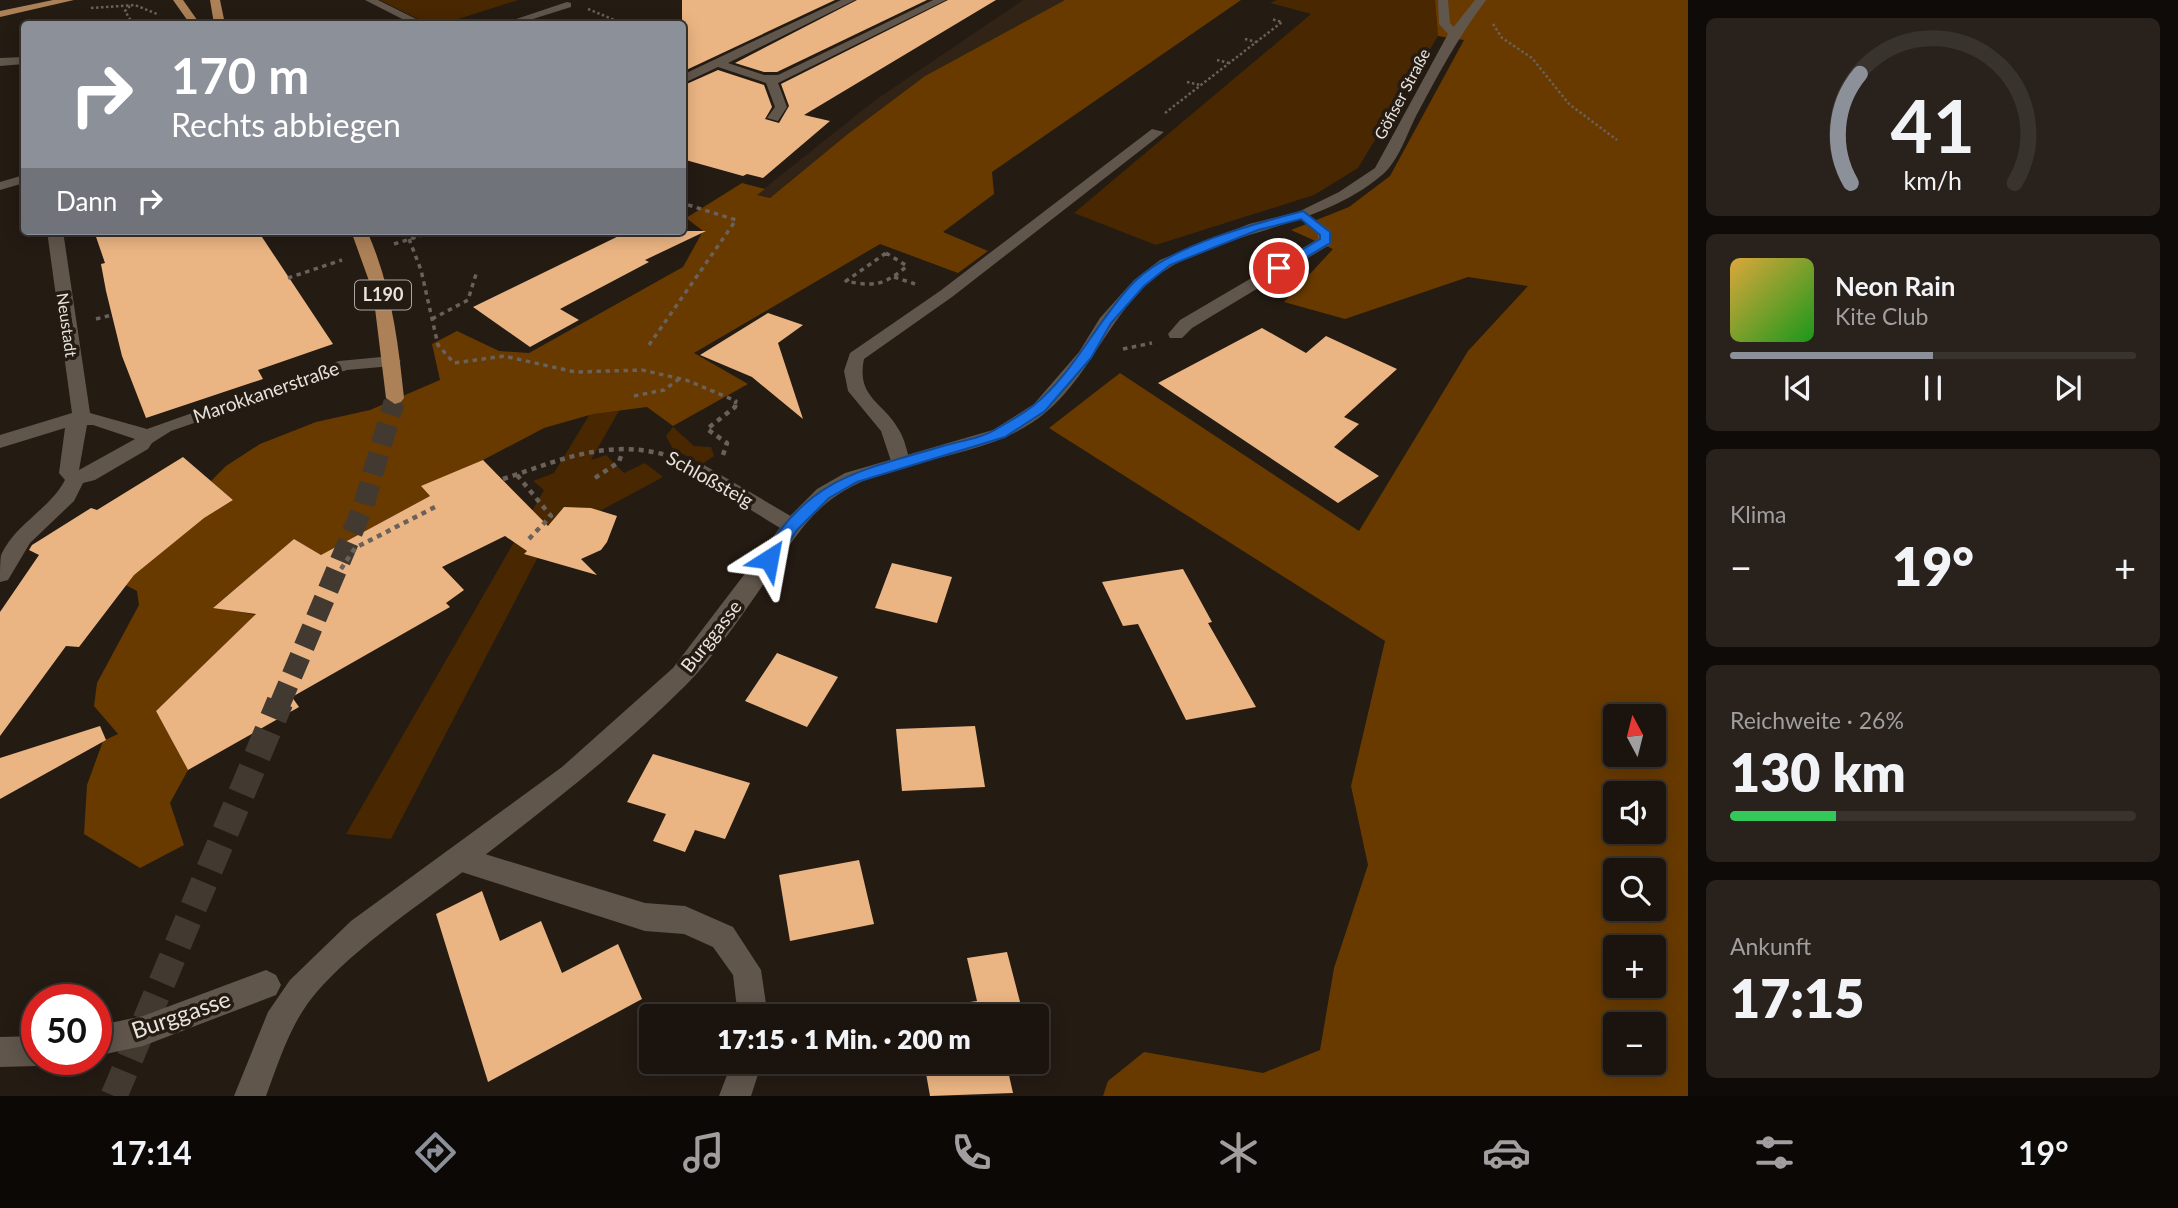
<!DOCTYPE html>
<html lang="de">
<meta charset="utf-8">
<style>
body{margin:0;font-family:Lato,sans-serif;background:#28211c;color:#f1f3f6;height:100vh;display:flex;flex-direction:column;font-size:26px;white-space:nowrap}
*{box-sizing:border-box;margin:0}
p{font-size:23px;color:#a09e9e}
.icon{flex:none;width:38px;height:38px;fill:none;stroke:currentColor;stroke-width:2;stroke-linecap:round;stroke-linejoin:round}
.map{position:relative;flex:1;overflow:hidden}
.panel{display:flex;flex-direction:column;gap:18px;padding:18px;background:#0f0b08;width:490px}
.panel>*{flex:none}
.banner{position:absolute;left:21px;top:21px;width:665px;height:214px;border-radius:7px;box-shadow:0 4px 18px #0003,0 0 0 2px #39332e;background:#8c9099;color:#fff;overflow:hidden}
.needle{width:46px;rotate:353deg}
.controls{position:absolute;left:1603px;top:704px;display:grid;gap:14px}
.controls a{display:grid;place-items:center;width:63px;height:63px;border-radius:7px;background:#1b140e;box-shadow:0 4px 18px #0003,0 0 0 2px #39332e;font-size:35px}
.speed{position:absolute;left:21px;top:984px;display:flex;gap:14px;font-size:35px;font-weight:700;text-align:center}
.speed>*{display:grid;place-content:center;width:91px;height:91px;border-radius:50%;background:#1b140e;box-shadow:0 4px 18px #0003,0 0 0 2px #39332e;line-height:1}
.speed .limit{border:10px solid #d22;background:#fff;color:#111}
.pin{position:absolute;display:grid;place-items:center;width:60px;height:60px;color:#fff;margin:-30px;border:4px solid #fff;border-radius:50%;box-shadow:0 2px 7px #0007}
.me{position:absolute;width:77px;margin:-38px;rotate:34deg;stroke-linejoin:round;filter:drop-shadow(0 0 5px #0008)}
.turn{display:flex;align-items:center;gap:24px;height:147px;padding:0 35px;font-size:32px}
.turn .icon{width:91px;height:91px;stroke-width:2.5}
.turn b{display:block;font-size:49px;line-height:60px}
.then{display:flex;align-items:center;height:66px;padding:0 35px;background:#0003;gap:14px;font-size:26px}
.big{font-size:52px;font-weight:800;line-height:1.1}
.panel .widget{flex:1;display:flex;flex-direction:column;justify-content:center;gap:10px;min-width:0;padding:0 24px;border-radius:10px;background:#28211c}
.panel .dial{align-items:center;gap:0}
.dial svg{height:182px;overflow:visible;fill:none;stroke:#39332e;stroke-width:7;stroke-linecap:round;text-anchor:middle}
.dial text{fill:#f1f3f6;stroke:none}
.song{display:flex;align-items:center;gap:21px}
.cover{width:84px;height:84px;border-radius:10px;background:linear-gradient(135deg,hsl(40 70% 55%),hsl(120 70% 35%))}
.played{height:7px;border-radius:4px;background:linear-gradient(90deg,#8c9099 50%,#39332e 50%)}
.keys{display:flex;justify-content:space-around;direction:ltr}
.heat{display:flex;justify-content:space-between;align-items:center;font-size:38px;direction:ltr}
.charge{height:10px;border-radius:5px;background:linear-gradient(90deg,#34c759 26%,#39332e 0)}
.trip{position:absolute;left:639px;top:1004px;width:410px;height:70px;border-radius:7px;background:#1b140e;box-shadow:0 4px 18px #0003,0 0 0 2px #39332e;font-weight:800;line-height:70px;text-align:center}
.menu{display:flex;height:112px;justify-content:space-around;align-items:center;background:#0b0806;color:#a09e9e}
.menu .icon{width:49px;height:49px}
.menu .current{color:#8c9099}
.menu b{font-size:32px;color:#f1f3f6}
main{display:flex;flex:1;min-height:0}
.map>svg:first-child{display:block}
</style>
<main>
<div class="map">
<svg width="1688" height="1096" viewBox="0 0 1688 1096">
<rect width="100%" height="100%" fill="#241b13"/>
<path fill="#312316" d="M1023 0H1065L925 76 849 133 770 198 756 195 874 101Z"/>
<g fill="#482701">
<path d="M380 0H518L443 24H428Z"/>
<path d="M1277 0H1435L1438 36 1358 168 1314 195 1156 245 1074 213 1311 14 1270 3Z"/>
<path d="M633 343 656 346 591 460 606 455 624 473 645 463 663 477 600 511 564 507 391 839 346 834 544 490 533 481 554 473Z"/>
<path d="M673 427 694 446 711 447 714 456 702 464 673 449 666 436Z"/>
</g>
<g fill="#683a00" fill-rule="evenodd">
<path d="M1065 0H1241L992 172 994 194 943 232 988 251 958 273 880 244 694 353 748 384 673 426 647 407 593 414 544 428 483 460 422 487 430 496 321 555 294 539 214 607 256 615 156 711 188 770 170 803 184 845 140 868 84 834 87 785 103 741 118 734 94 706 97 683 139 605 137 591 120 582 191 525 233 500 211 481 226 466 260 444 316 422 370 410 440 380 432 344 457 331 499 351 529 353 683 267 703 231 686 218 742 183 765 189 757 195 770 198 849 133 925 76Z"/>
<path d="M1435 0H1688V1096H1103L1108 1081 1144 1052 1263 1073 1320 1050 1334 968 1368 865 1351 786 1385 641 1049 428 1120 373 1359 531 1468 351 1528 286 1468 277 1345 319 1284 302 1333 249 1291 230 1349 207 1390 176 1464 40 1438 36ZM1615 716H1654V754H1615ZM1615 793H1654V831H1615ZM1615 870H1654V908H1615ZM1615 947H1654V985H1615ZM1615 1024H1654V1062H1615Z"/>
</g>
<g fill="#ebb583">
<path d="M682 0H835L682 72Z"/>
<path d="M857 0H927L777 72H764L735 63Z"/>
<path d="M948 0H996L804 115 830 121 763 178 747 174 743 176 682 159V86L718 70 764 85 772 107 765 119 779 123 789 106 781 84Z"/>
<path d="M94 231H258L333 344 258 370 263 379 146 418 122 356 106 291 101 264 105 263Z"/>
<path d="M629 231H706L645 260 649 262 560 309 579 320 530 347 473 307Z"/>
<path d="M768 313 803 325 778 343 803 419 752 377 700 355Z"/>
<path d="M1262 328 1306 353 1326 336 1397 369 1344 417 1359 424 1334 447 1379 476 1338 503 1158 383Z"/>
<path d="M183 457 233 500 204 518 134 575 79 647 66 646 0 736V612L39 555 29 550 32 545 91 508 97 510Z"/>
<path d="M483 460 548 526 564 507 591 508 617 516 607 542 601 550 581 559 597 575 524 554 527 551 505 536 442 567 464 590 446 603 450 607 292 697 299 707 188 770 156 711 256 614 213 608 294 539 321 555 430 496 421 486Z"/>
<path d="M892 563 952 577 937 623 875 608Z"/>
<path d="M1183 569 1212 622 1208 623 1256 707 1186 720 1138 624 1123 626 1102 582Z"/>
<path d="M777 653 838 677 807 727 745 701Z"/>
<path d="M100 726 106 740 0 799V758Z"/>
<path d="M975 726 985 787 902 791 896 729Z"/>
<path d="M653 754 750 783 725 839 695 830 685 852 653 841 666 814 627 802Z"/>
<path d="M859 860 874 924 790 941 779 875Z"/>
<path d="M482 891 500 941 541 921 562 973 618 944 642 999 488 1082 436 914Z"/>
<path d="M1007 952 1024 1017H916L914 1010 977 1001 967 958Z"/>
<path d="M924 1062H1006L1013 1093 930 1096Z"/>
</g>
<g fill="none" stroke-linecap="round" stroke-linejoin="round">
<path stroke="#423931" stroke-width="16" stroke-dasharray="16 8" stroke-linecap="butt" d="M393 404 395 398"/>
<path stroke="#423931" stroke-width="21" stroke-dasharray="21 10" stroke-linecap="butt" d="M280 704 363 507 394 402"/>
<path stroke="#423931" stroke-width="27" stroke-dasharray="27 14" stroke-linecap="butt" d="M114 1096 280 702"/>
<g stroke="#69615a" stroke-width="2.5" stroke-dasharray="2.5 2.5" stroke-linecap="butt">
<path d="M130 6 125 11 133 24"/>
<path d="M91 8 135 5 157 14"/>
<path d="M588 9 617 21 615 24"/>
<path d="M1493 24 1502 38 1532 58 1569 104 1617 140"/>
<path d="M1245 39 1256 42"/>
<path d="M1217 60 1229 63"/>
<path d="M1187 82 1200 85"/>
<path d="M21 99 24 98"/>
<path d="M1165 113 1282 22 1271 19"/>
</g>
<g stroke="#69615a" stroke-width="3.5" stroke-dasharray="4.5 4.5" stroke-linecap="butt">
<path d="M420 231 426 234 435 231"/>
<path d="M409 239 421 270 438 345 454 363 504 356 575 372 642 370 686 380 736 401 735 404"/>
<path d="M394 244 426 234"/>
<path d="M886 253 907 266C885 285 874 287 846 281Z"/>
<path d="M894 277 915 284"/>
<path d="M288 278 342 260"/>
<path d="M96 319 112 315"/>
<path d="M432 319 468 300 476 274"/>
<path d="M649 345 736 220 682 203"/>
<path d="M1123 349 1152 343"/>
<path d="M634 396 664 390 679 379"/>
</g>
<g stroke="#69615a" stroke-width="4.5" stroke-dasharray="5 5" stroke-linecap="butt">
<path d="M723 455 727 443 707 429 735 407 736 402"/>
<path d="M517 475 551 516 526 542"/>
<path d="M595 478 619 462 622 453"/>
<path d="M503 479C566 458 615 435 681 460"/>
<path d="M341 569 355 548 437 506"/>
</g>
<g fill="#61564c" fill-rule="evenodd">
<path d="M365 0H378L426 24H412Z"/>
<path d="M1438 0H1448L1450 23 1460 34 1458 36H1450L1439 24Z"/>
<path d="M1152 129 1164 132 952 297 864 359C856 398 883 401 899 430 905 440 907 451 910 462L907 467H893L881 431 848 391 844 371 850 353 940 291Z"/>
<path d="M1303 211 1331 231V244L1192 328 1182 338H1170L1168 334 1180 320 1318 239V235L1296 215Z"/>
<path d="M704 465 799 521 802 526 799 531H785L697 477 694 472Z"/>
</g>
<g fill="#61564c" fill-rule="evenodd">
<path d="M841 0H855L728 63 764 75H778L933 0H946L778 83 787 107 778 121 767 118 775 107 766 83 718 67 682 84V75Z"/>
<path d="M567 2 571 3V7L517 24H501Z"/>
<path d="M0 58 24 57V64L0 66Z"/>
<path d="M24 175V183L0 190V182Z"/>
<path d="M47 231H63L90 413 147 429 339 361 392 356 401 361 392 366 347 370 171 431 152 443 148 449 95 480 83 483 74 501 30 543 8 580 0 582C0 574 0 562 1 555 15 524 50 509 65 480L59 473 65 428 0 448V435L72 413ZM87 425H93L135 439 79 470Z"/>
<path d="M459 846 645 903 685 906 733 927 761 970 768 1017H738L733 975 713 947 684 934 645 931 449 868 446 859 449 850Z"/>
<path d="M266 970 276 975 281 985 276 995 143 1046 96 1056V1026L143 1016Z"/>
<path d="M37 1036V1059H49L48 1062 37 1066 0 1067V1037Z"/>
<path d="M732 1062H762L751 1096H719Z"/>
</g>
<path fill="#61564c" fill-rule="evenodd" d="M1475 0H1486C1458 37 1438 75 1416 116 1407 134 1398 162 1382 175 1322 226 1240 228 1172 266 1114 299 1095 372 1045 413 985 463 893 454 833 498 808 516 790 544 773 570 749 605 716 655 686 685 617 754 541 812 464 871 415 908 344 955 308 1003 288 1031 278 1064 266 1096H234L268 1012 290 980 351 921 562 767 673 668 785 521 817 489 845 473 993 430 1034 404 1079 352 1100 318 1134 280 1160 260 1249 224 1298 212 1339 192 1375 168 1448 34Z"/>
<g fill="#ad8157" fill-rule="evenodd">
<path d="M53 0H74L0 17V11Z"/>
<path d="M173 0H183L200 24H190Z"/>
<path d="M210 0H220L225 24H214Z"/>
<path d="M351 231H367C391 285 398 340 404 398L401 402 395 404 386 398 373 292Z"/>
</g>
</g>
<path fill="#1a73e8" stroke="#114b97" stroke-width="2" d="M1303 211 1330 232V243L1284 271H1275V266L1320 239V235L1301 219 1258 230 1170 265 1144 286 1111 323 1091 358 1045 411 1005 437 857 482 829 498 797 530 775 563H764L761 559C808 477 860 471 943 446 960 441 983 438 998 428 1010 421 1023 414 1034 405 1075 372 1097 320 1134 282 1170 246 1253 224 1303 211Z"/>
<g text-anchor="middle" stroke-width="7" stroke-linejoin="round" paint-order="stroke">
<g font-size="16" fill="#e9e3dd" stroke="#241b13">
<text transform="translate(1402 94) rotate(-62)" y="6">Göfiser Straße</text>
<text transform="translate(67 325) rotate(82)" y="6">Neustadt</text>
</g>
<rect fill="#241b13" stroke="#aea7a0" stroke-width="2" x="355" y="280.5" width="56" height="29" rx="5"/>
<g font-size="18" font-weight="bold" fill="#e9e3dd">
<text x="383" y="301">L190</text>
</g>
<g font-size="19" fill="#e9e3dd" stroke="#241b13">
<text transform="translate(266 392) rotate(-19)" y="7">Marokkanerstraße</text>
<text transform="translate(710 479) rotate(29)" y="7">Schloßsteig</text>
<text transform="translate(711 636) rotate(-52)" y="7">Burggasse</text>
</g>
<g font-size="23" fill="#e9e3dd" stroke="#241b13">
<text transform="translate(181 1015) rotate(-19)" y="8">Burggasse</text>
</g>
</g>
</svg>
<div class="controls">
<a><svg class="needle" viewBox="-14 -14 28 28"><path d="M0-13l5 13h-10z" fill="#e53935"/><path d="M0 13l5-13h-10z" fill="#a09e9e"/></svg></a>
<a><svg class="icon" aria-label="sound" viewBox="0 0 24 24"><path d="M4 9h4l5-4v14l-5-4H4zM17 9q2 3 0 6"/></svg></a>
<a><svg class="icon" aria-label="search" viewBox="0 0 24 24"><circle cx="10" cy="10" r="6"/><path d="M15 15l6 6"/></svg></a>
<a>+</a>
<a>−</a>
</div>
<div class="speed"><div class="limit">50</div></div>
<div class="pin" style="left:1279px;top:268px;background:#d93025"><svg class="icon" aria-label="arrive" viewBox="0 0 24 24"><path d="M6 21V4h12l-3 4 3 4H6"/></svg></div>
<svg class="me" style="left:769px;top:559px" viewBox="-20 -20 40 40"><path d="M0-17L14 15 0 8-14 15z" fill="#1a73e8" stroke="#fff" stroke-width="4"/></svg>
<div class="trip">17:15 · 1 Min. · 200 m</div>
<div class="banner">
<div class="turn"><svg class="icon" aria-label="right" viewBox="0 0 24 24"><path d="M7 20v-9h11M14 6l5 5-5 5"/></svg><div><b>170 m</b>Rechts abbiegen</div></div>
<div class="then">Dann<svg class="icon" aria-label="right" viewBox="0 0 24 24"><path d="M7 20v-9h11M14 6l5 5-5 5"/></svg></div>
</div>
</div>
<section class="panel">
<div class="widget dial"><svg viewBox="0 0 100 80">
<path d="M14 69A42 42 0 1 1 86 69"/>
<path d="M14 69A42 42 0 0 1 18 21" stroke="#8c9099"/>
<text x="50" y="56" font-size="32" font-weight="700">41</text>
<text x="50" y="72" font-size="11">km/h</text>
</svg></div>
<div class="widget">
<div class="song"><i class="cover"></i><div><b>Neon Rain</b><p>Kite Club</p></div></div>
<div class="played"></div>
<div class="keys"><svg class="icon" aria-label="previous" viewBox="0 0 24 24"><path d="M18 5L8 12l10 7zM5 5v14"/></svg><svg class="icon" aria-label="pause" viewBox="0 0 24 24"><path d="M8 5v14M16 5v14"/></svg><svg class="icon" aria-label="next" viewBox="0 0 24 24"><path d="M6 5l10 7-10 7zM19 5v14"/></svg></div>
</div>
<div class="widget"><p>Klima</p>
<div class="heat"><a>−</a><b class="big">19°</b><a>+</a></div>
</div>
<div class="widget"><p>Reichweite · 26%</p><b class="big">130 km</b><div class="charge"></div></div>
<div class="widget"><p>Ankunft</p><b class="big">17:15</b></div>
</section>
</main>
<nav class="menu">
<b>17:14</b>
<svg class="icon current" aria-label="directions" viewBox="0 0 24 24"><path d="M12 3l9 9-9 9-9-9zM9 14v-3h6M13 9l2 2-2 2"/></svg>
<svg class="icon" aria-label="music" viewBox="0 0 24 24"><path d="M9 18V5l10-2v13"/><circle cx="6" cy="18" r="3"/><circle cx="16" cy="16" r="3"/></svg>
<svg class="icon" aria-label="phone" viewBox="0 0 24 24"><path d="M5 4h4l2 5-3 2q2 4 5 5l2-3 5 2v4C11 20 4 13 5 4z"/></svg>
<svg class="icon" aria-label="climate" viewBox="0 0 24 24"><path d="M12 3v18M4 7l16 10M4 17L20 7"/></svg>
<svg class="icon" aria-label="car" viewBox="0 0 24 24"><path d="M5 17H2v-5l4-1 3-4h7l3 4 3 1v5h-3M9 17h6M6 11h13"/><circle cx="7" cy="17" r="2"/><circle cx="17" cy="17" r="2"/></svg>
<svg class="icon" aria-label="filters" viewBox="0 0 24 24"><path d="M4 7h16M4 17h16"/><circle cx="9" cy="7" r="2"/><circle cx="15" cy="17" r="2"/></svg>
<b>19°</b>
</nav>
